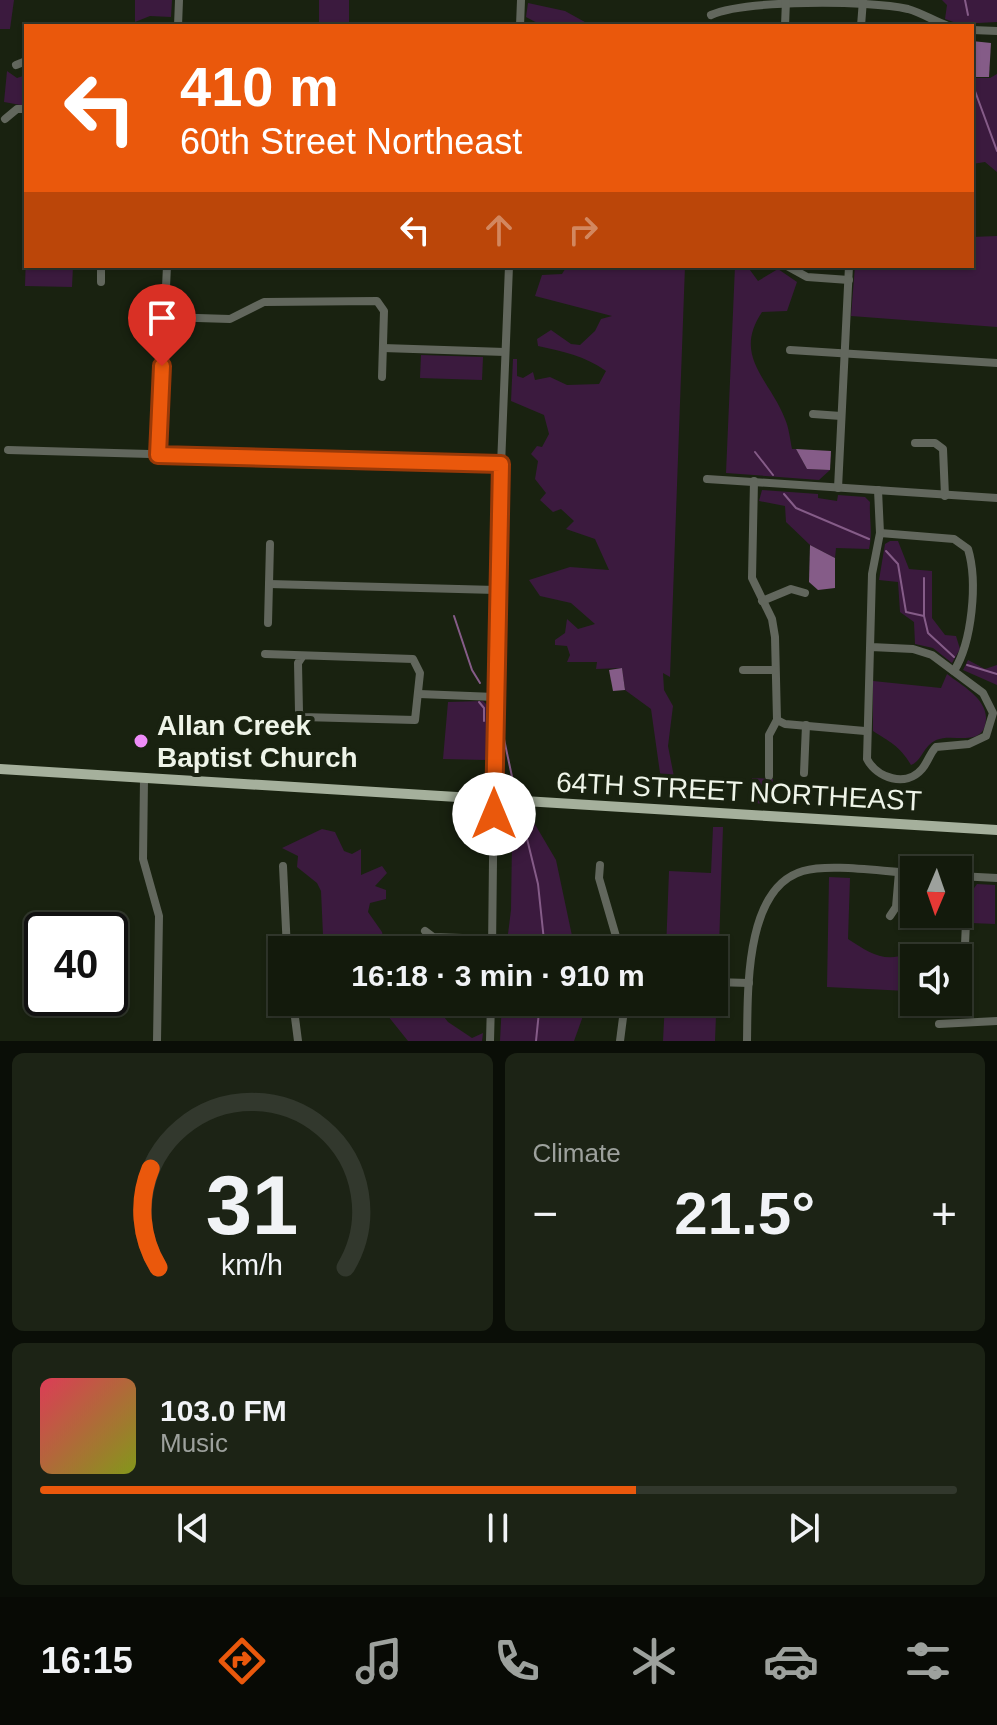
<!DOCTYPE html>
<meta charset="utf-8">
<style>
body{margin:0;font-family:Arial,sans-serif;background:#1c2315;color:#f1f3f6;height:100vh;display:flex;flex-direction:column;font-size:30px;white-space:nowrap}
*{box-sizing:border-box;margin:0}
p{font-size:26px;color:#9da19d}
.icon{flex:none;width:44px;height:44px;fill:none;stroke:currentColor;stroke-width:2;stroke-linecap:round;stroke-linejoin:round}
.map{position:relative;height:1041px;overflow:hidden}
.details{display:flex;flex-direction:column;gap:12px;padding:12px;background:#0a0e07;flex:1}
.details>*{flex:none}
.guide{position:absolute;left:24px;top:24px;width:950px;height:244px;border-radius:0px;box-shadow:0 2px 6px #0004,0 0 0 2px #32382d;background:#ea580c;color:#fff;overflow:hidden}
.needle{width:52px;rotate:182deg}
.controls{position:absolute;left:900px;top:856px;display:grid;gap:16px}
.controls a{display:grid;place-items:center;width:72px;height:72px;border-radius:0px;background:#131a0c;box-shadow:0 2px 6px #0004,0 0 0 2px #32382d;font-size:40px}
.speed{position:absolute;left:24px;top:912px;display:flex;gap:16px;font-size:40px;font-weight:700;text-align:center}
.speed>*{display:grid;place-content:center;width:104px;height:104px;border-radius:50%;background:#131a0c;box-shadow:0 2px 6px #0004,0 0 0 2px #32382d;line-height:1}
.speed .limit{border:4px solid #111;border-radius:12px;background:#fff;color:#111}
.pin{position:absolute;display:grid;place-items:center;width:68px;height:68px;color:#fff;margin:-82px -34px;border-radius:50% 50% 50% 0;rotate:-45deg;box-shadow:0 0 8px #0007}
.pin .icon{rotate:45deg}
.me{position:absolute;width:88px;margin:-44px;rotate:0deg;stroke-linejoin:round;filter:drop-shadow(0 0 6px #0008)}
.turn{display:flex;align-items:center;gap:28px;height:168px;padding:0 24px;font-size:36px}
.turn .icon{width:104px;height:104px;stroke-width:2.5}
.turn b{display:block;font-size:56px;line-height:68px}
.lanes{display:flex;align-items:center;height:76px;padding:0 24px;background:#0003;justify-content:center;gap:40px;direction:ltr}
.lanes .off{opacity:.35}
.big{font-size:60px;font-weight:600;line-height:1.1}
.details .widget{flex:1;display:flex;flex-direction:column;justify-content:center;gap:12px;min-width:0;padding:0 28px;border-radius:12px;background:#1c2315}
.details .dial{align-items:center;gap:0}
.dial svg{height:208px;overflow:visible;fill:none;stroke:#32382d;stroke-width:7;stroke-linecap:round;text-anchor:middle}
.dial text{fill:#f1f3f6;stroke:none}
.song{display:flex;align-items:center;gap:24px}
.cover{width:96px;height:96px;border-radius:12px;background:linear-gradient(135deg,hsl(350 70% 55%),hsl(70 70% 35%))}
.played{height:8px;border-radius:4px;background:linear-gradient(90deg,#ea580c 65%,#32382d 65%)}
.keys{display:flex;justify-content:space-around;direction:ltr}
.heat{display:flex;justify-content:space-between;align-items:center;font-size:44px;direction:ltr}
.details .tiles{flex:1;display:grid;gap:12px;grid-template-columns:1fr 1fr}
.widget:last-child{grid-column:span 2}
.trip{position:absolute;left:268px;top:936px;width:460px;height:80px;border-radius:0px;background:#131a0c;box-shadow:0 2px 6px #0004,0 0 0 2px #32382d;font-weight:600;line-height:80px;text-align:center}
.tabs{display:flex;height:128px;justify-content:space-around;align-items:center;background:#080a05;color:#9da19d}
.tabs .icon{width:56px;height:56px}
.tabs .current{color:#ea580c}
.tabs b{font-size:36px;color:#f1f3f6}
.map>svg:first-child{display:block}
</style>
<div class="map">
<svg width="997" height="1041" viewBox="0 0 997 1041">
<rect width="100%" height="100%" fill="#192210"/>
<g fill="#3b1a3e">
<path d="M0 0H14L10 29H0Z"/>
<path d="M135 0H172L171 17 150 16 135 22Z"/>
<rect x="319" y="0" width="30" height="26"/>
<path d="M942 0H997V22L959 24 945 19 947 5Z"/>
<path d="M528 3 565 11 592 26H543L526 17Z"/>
<path d="M7 71 17 78 26 75V106L4 102Z"/>
<path d="M997 74V172L985 162 972 164V78H990Z"/>
<path d="M997 236V327L851 316 855 266H972V237Z"/>
<path d="M26 254V266H73L72 287 25 286Z"/>
<path d="M567 266H685L670 677 663 673 664 690 673 706 668 746 675 782 673 795 660 773 651 709 625 690 622 668 596 669 597 662H567L570 655 567 646 555 645V640L565 633 567 619 578 629 595 624 571 603 540 596 529 580 570 567 609 570 595 539 566 529 574 521 561 509 553 512 540 500 546 493 535 479 538 461 531 454 537 446 542 447 549 434 544 415 511 401 513 359H517V376L523 378 533 372 535 380 550 377 567 385 599 384 606 371C585 356 562 351 538 346L537 339 551 330 571 344 580 345 595 331 601 319 612 316 535 296 542 275 562 274Z"/>
<path d="M735 266H747L758 281 778 269 797 282 787 311 762 312C732 357 770 379 785 419 789 428 790 439 792 449H796L807 469 830 470 819 480 726 473Z"/>
<path d="M421 355 483 357 482 380 420 378Z"/>
<path d="M762 490 818 494V498L837 501 838 495 865 497 870 502C869 519 873 532 869 549L836 548 835 558 810 545 786 522 785 506 759 501Z"/>
<path d="M890 541H898L909 569 932 571V618L945 635 956 636 960 649 952 663 933 648 915 644 914 622 900 612 898 582 879 580 885 544Z"/>
<path d="M968 660 985 669 997 665V685L963 670Z"/>
<path d="M947 674C962 686 992 701 985 725 984 731 979 736 973 737 961 740 948 735 936 740 923 746 922 761 911 765 900 746 890 742 873 731V681L941 688Z"/>
<path d="M483 701 487 705 486 760 443 759 448 702Z"/>
<path d="M752 778 773 779 771 804 751 803Z"/>
<path d="M522 820 533 821 556 860 575 950H506L511 910 512 840 515 826Z"/>
<path d="M713 827H723L718 976H714V950H666L669 871 711 873Z"/>
<path d="M322 829 335 832 344 851 352 854 361 849V875L382 866 387 873 375 886 386 890V899L370 903 368 912 382 932 386 950H338L335 935H323L321 891 317 883 297 867 298 856 282 848Z"/>
<path d="M829 877 850 878 848 939C868 952 885 964 908 953L907 991 827 987Z"/>
<path d="M977 884 995 885V924L971 923 972 891Z"/>
<path d="M714 989H717L715 1041H663L665 1002H714Z"/>
<path d="M363 1002H407L410 1008H437L448 1022 472 1038 483 1033 482 1041H408L384 1011Z"/>
<path d="M502 1002H580L583 1016 574 1041H500Z"/>
</g>
<g fill="#855c88">
<path d="M972 41 991 43 989 77H972Z"/>
<path d="M796 449 831 451 830 470 807 469Z"/>
<path d="M810 545 835 558V588L818 590 809 582Z"/>
<path d="M622 668 625 690 613 691 609 670Z"/>
</g>
<g fill="none" stroke-linecap="round" stroke-linejoin="round">
<g stroke="#855c88" stroke-width="2">
<path d="M965 0 968 15"/>
<path d="M972 83 997 151"/>
<path d="M755 452 773 475"/>
<path d="M784 494 796 508 869 539"/>
<path d="M886 551 898 564 906 612 924 616 928 633 954 657"/>
<path d="M454 616 472 670 480 683"/>
<path d="M924 616V578"/>
<path d="M967 665 997 674"/>
<path d="M479 702 484 708V721"/>
<path d="M501 725 514 786"/>
<path d="M521 814 538 884 545 950"/>
<path d="M536 1041 540 1002"/>
</g>
<g stroke="#62675d" stroke-width="8">
<path d="M711 15C744 0 868 0 908 9 922 13 934 21 948 26"/>
<path d="M178 26 179 0"/>
<path d="M520 26 521 0"/>
<path d="M785 26 786 0"/>
<path d="M861 26 863 0"/>
<path d="M972 30 997 31"/>
<path d="M16 65 26 61"/>
<path d="M5 119 17 109H26"/>
<path d="M787 266 807 277 849 280"/>
<path d="M101 282V266"/>
<path d="M165 317 230 319 264 302 377 301 384 311 382 377"/>
<path d="M383 348 505 352"/>
<path d="M790 350 997 363"/>
<path d="M813 414 841 416"/>
<path d="M915 443H935L943 449 945 496"/>
<path d="M8 450 501 464"/>
<path d="M158 455 167 266"/>
<path d="M707 479 997 498"/>
<path d="M754 481 752 578 772 619 775 637 777 720 769 735V776"/>
<path d="M838 488 849 266"/>
<path d="M880 533 954 539 968 549C978 582 972 642 954 671"/>
<path d="M269 584 496 590"/>
<path d="M762 601 791 589 805 593"/>
<path d="M268 623 270 544"/>
<path d="M871 647 913 649 932 655 983 693 993 713 986 736 969 744 936 747C930 753 928 762 922 769 906 788 877 778 867 759L872 574 880 533 878 490"/>
<path d="M265 654 413 659 420 673 415 720 302 717 299 712 298 663 302 657"/>
<path d="M743 670H775"/>
<path d="M419 694 495 697"/>
<path d="M777 720 785 724 865 731"/>
<path d="M804 773 806 725"/>
<path d="M144 779 143 859 159 916 157 1041"/>
<path d="M600 865 599 878 620 950"/>
<path d="M283 866 287 950"/>
<path d="M958 876 997 878"/>
<path d="M890 916 896 907 899 872"/>
<path d="M425 931 433 937 492 939"/>
<path d="M492 950 496 590 509 266"/>
<path d="M958 954 965 945 968 876"/>
<path d="M714 982 749 983"/>
<path d="M293 1002 298 1041"/>
<path d="M939 1024 997 1021"/>
<path d="M490 1041 491 1002"/>
<path d="M620 1041 625 1002"/>
<path d="M747 1041C748 993 744 888 803 871 831 863 884 872 914 873"/>
</g>
<path stroke="#a5b09c" stroke-width="10" d="M0 769 997 830"/>
</g>
<g fill="none" stroke-linecap="round" stroke-linejoin="round">
<defs>
<path id="route" d="M162 366 158 455 501 464 494 814"/>
</defs>
<use href="#route" stroke="#983908" stroke-width="20"/>
<use href="#route" stroke="#ea580c" stroke-width="14"/>
</g>
<circle fill="#ee8cf8" stroke="#192210" stroke-width="3" cx="141" cy="741" r="8"/>
<g text-anchor="middle" stroke-width="8" stroke-linejoin="round" paint-order="stroke">
<g font-size="28" font-weight="bold" fill="#eef4e8" stroke="#192210" text-anchor="start">
<text x="157" y="735">Allan Creek<tspan x="157" dy="32">Baptist Church</tspan></text>
</g>
<g font-size="28" fill="#eef4e8" stroke="#192210">
<text transform="translate(739 791) rotate(3)" y="10">64TH STREET NORTHEAST</text>
</g>
</g>
</svg>
<div class="controls">
<a><svg class="needle" viewBox="-14 -14 28 28"><path d="M0-13l5 13h-10z" fill="#e53935"/><path d="M0 13l5-13h-10z" fill="#9da19d"/></svg></a>
<a><svg class="icon" aria-label="sound" viewBox="0 0 24 24"><path d="M4 9h4l5-4v14l-5-4H4zM17 9q2 3 0 6"/></svg></a>
</div>
<div class="speed"><div class="limit">40</div></div>
<div class="pin" style="left:162px;top:366px;background:#d93025"><svg class="icon" aria-label="arrive" viewBox="0 0 24 24"><path d="M6 21V4h12l-3 4 3 4H6"/></svg></div>
<svg class="me" style="left:494px;top:814px" viewBox="-20 -20 40 40"><circle r="19" fill="#fff"/><path d="M0-13L10 11 0 6-10 11z" fill="#ea580c"/></svg>
<div class="trip">16:18 · 3 min · 910 m</div>
<div class="guide">
<div class="turn"><svg class="icon" aria-label="left" viewBox="0 0 24 24"><path d="M17 20v-9H6M10 6l-5 5 5 5"/></svg><div><b>410 m</b>60th Street Northeast</div></div>
<div class="lanes"><svg class="icon" aria-label="left" viewBox="0 0 24 24"><path d="M17 20v-9H6M10 6l-5 5 5 5"/></svg><svg class="icon off" aria-label="ahead" viewBox="0 0 24 24"><path d="M12 20V5M6 11l6-6 6 6"/></svg><svg class="icon off" aria-label="right" viewBox="0 0 24 24"><path d="M7 20v-9h11M14 6l5 5-5 5"/></svg></div>
</div>
</div>
<section class="details">
<div class="tiles">
<div class="widget dial"><svg viewBox="0 0 100 80">
<path d="M14 69A42 42 0 1 1 86 69"/>
<path d="M14 69A42 42 0 0 1 11 31" stroke="#ea580c"/>
<text x="50" y="56" font-size="32" font-weight="700">31</text>
<text x="50" y="72" font-size="11">km/h</text>
</svg></div>
<div class="widget"><p>Climate</p>
<div class="heat"><a>−</a><b class="big">21.5°</b><a>+</a></div>
</div>
<div class="widget">
<div class="song"><i class="cover"></i><div><b>103.0 FM</b><p>Music</p></div></div>
<div class="played"></div>
<div class="keys"><svg class="icon" aria-label="previous" viewBox="0 0 24 24"><path d="M18 5L8 12l10 7zM5 5v14"/></svg><svg class="icon" aria-label="pause" viewBox="0 0 24 24"><path d="M8 5v14M16 5v14"/></svg><svg class="icon" aria-label="next" viewBox="0 0 24 24"><path d="M6 5l10 7-10 7zM19 5v14"/></svg></div>
</div>
</div>
</section>
<nav class="tabs">
<b>16:15</b>
<svg class="icon current" aria-label="directions" viewBox="0 0 24 24"><path d="M12 3l9 9-9 9-9-9zM9 14v-3h6M13 9l2 2-2 2"/></svg>
<svg class="icon" aria-label="music" viewBox="0 0 24 24"><path d="M9 18V5l10-2v13"/><circle cx="6" cy="18" r="3"/><circle cx="16" cy="16" r="3"/></svg>
<svg class="icon" aria-label="phone" viewBox="0 0 24 24"><path d="M5 4h4l2 5-3 2q2 4 5 5l2-3 5 2v4C11 20 4 13 5 4z"/></svg>
<svg class="icon" aria-label="climate" viewBox="0 0 24 24"><path d="M12 3v18M4 7l16 10M4 17L20 7"/></svg>
<svg class="icon" aria-label="car" viewBox="0 0 24 24"><path d="M5 17H2v-5l4-1 3-4h7l3 4 3 1v5h-3M9 17h6M6 11h13"/><circle cx="7" cy="17" r="2"/><circle cx="17" cy="17" r="2"/></svg>
<svg class="icon" aria-label="filters" viewBox="0 0 24 24"><path d="M4 7h16M4 17h16"/><circle cx="9" cy="7" r="2"/><circle cx="15" cy="17" r="2"/></svg>
</nav>
